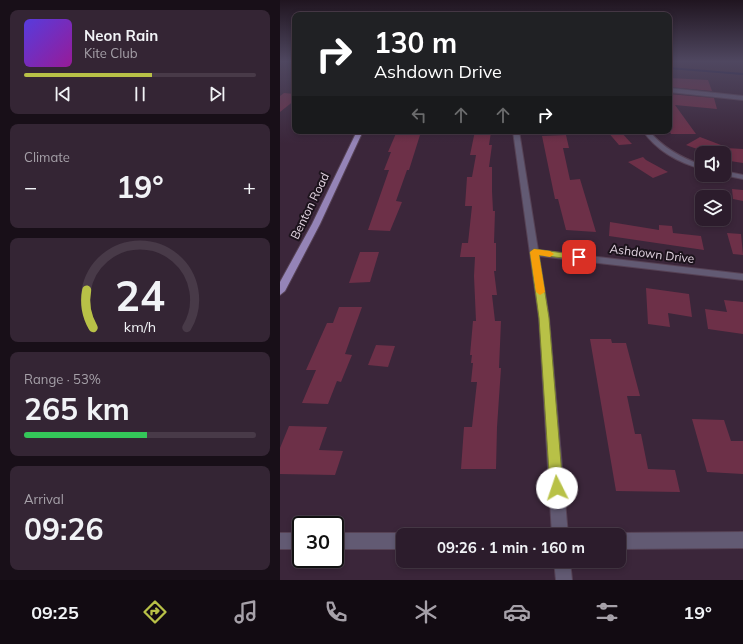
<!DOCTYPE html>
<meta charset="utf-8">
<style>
body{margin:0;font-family:Mulish,sans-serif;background:#342534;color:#f1f3f6;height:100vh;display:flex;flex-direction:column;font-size:15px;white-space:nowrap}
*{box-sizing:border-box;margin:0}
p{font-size:13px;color:#a6a1a9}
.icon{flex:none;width:22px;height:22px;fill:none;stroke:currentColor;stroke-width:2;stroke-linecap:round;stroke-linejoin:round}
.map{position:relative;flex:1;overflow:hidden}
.panel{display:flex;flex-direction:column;gap:10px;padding:10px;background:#180f18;width:280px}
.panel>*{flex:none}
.guide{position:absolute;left:12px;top:12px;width:380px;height:122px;border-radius:8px;box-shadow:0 2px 6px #0003,0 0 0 1px #483a48;background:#202124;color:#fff;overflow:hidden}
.fabs{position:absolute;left:415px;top:146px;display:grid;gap:8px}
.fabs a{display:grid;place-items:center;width:36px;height:36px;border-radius:8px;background:#2c1c2c;box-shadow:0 2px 6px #0003,0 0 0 1px #483a48;font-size:20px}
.speed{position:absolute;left:12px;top:516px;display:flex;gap:8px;font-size:20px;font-weight:700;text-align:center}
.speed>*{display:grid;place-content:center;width:52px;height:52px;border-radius:50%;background:#2c1c2c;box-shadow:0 2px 6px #0003,0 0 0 1px #483a48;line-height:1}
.speed .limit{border:2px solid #111;border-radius:6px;background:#fff;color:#111}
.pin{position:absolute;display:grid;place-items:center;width:34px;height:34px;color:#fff;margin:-17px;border-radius:8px;box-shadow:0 2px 6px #0006}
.me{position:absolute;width:44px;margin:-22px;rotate:356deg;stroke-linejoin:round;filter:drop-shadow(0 0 3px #0008)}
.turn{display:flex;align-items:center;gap:14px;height:84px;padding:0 16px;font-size:18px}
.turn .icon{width:52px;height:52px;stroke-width:2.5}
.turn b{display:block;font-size:28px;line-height:34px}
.lanes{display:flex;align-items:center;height:38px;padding:0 16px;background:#0003;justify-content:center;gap:20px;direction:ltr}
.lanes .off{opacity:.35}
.big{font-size:30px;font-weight:700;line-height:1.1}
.panel .widget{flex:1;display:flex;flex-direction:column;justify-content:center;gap:6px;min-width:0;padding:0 14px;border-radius:8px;background:#342534}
.panel .dial{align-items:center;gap:0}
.dial svg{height:104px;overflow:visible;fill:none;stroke:#483a48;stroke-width:7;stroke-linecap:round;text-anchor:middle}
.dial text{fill:#f1f3f6;stroke:none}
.song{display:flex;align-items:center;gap:12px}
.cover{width:48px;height:48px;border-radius:6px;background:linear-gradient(135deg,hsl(250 70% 55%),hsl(300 70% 35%))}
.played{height:4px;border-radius:2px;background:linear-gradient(90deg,#b8c147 55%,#483a48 55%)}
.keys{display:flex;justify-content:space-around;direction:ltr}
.heat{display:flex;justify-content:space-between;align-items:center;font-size:22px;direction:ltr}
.charge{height:6px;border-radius:3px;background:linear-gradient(90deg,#34c759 53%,#483a48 0)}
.trip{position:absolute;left:116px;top:528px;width:230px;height:40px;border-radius:8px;background:#2c1c2c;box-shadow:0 2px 6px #0003,0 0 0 1px #483a48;font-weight:700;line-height:40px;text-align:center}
.tab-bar{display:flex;height:64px;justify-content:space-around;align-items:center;background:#120b12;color:#a6a1a9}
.tab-bar .icon{width:28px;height:28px}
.tab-bar .current{color:#b8c147}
.tab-bar b{font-size:18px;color:#f1f3f6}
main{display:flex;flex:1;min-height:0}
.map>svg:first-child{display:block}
</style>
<main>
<section class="panel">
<div class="widget">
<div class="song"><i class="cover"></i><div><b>Neon Rain</b><p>Kite Club</p></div></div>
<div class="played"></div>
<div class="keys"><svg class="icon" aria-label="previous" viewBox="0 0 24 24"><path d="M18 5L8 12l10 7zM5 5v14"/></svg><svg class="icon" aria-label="pause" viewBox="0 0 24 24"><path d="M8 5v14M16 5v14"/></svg><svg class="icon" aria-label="next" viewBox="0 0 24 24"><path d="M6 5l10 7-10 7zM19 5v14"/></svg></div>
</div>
<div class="widget"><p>Climate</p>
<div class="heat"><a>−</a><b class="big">19°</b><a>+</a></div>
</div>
<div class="widget dial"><svg viewBox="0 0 100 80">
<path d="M14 69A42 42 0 1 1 86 69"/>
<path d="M14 69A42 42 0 0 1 9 40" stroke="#b8c147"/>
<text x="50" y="56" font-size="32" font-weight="700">24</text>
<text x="50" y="72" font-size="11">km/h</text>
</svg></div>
<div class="widget"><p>Range · 53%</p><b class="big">265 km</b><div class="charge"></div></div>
<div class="widget"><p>Arrival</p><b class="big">09:26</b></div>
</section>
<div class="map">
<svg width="463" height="580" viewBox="0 0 463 580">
<rect width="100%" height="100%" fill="#3b263a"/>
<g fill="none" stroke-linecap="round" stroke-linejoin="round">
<path stroke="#0a0f40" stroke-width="2" d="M389 68 463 74"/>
</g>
<g fill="#6d3048">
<path d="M389 78 428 80 432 91 389 87Z"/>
<path d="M4 93 15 94V100L0 112V96Z"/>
<path d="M389 94 434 98 437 109 395 105 416 134H391L389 130Z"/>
<path d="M117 131H130L129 135H140L129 170H127L116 201 122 202 110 231 88 230 109 170H104L111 152H108Z"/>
<path d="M195 131 211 132 209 145H212L209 167H212V191L213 211H215L214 243H216V271H214L217 295H212L215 321H221L219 368H221L217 427 216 469H181L184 427H192L197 382H191L193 363H191L192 355H190L193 321H196L194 276 195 257H180L182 243H188L192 206H185L187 177H192L196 155H190Z"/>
<path d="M327 131H340L352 144 339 145Z"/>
<path d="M286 135 289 148H283L290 180 300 179 316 232 286 230 278 199H275L262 136Z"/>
<path d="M420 137 441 145 428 153 406 145Z"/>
<path d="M446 148 463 149V163L450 161Z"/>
<path d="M363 157 366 160 388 172 373 178 348 162Z"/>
<path d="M452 189 463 190V201L453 199Z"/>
<path d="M330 222 379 230V225L392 226 393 233 421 236 424 250 329 236Z"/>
<path d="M447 233 461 234 463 255 453 254Z"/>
<path d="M80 252H99L90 282 69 283Z"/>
<path d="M366 288 409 294 412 317 388 313 390 327 368 324Z"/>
<path d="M444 300 463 302V334L428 329 425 309 447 312Z"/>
<path d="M59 307H82L65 354 72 355 61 382 57 381 48 404 22 403 36 370H26L47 323H53Z"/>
<path d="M310 339H331L332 343H346L360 396H347L355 434H361L368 469 395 470 400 492 336 491Z"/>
<path d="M96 345 115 346 108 367 88 365Z"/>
<path d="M412 419 444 420 451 441H463V474L427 472Z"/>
<path d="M9 426 47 427 39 450 63 451 55 475 0 474V448Z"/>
</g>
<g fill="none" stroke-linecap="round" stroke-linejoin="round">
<defs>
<g id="street">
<path d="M389 88 463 96V100L389 92Z"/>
<path d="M233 131H239L258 250 463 274V280L259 256 269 318 288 535H272L259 318Z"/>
<path d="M363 131H369C383 148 402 158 422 165V169C399 163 377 151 363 131Z"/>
<path d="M444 171 463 175V179L443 175Z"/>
<path d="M463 532V548L339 549V535H334L339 533Z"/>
<rect x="0" y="533" width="21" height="16"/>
<path d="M55 533H123L128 535H123V549H55Z"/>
<path d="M274 561H290L292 580H276Z"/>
</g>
<path id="primary" d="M77 131H83L40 224 5 291 0 295V282L32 224Z"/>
</defs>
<use href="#street" stroke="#564255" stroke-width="2"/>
<use href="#primary" stroke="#564255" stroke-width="2"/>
<use href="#street" fill="#625a73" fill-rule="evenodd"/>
<use href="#primary" fill="#9584b7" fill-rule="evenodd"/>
</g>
<linearGradient id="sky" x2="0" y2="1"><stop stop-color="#201520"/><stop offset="0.43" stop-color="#4f4760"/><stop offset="1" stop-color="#4f4760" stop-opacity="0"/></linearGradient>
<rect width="463" height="143" fill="url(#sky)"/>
<path fill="#b8c147" stroke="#787d2e" d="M254 249 299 255 303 257 299 260 259 255 269 318 283 488 281 493 277 495 272 493 270 488 259 318 250 252Z"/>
<path fill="#f59e0b" d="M254 249 270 251 274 254 270 257 259 255 265 292 260 295 256 292 250 252Z"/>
<g text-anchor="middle" stroke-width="4" stroke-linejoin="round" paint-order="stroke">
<g font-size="12" fill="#e2d4e1" stroke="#1c131c">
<text transform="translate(30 206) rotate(-64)" y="4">Benton Road</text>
<text transform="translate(372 254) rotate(7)" y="4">Ashdown Drive</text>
</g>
</g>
</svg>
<div class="fabs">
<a><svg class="icon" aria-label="sound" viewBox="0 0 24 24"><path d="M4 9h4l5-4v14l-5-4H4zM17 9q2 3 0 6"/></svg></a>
<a><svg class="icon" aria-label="layers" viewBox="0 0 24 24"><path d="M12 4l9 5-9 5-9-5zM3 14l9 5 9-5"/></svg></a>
</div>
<div class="speed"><div class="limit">30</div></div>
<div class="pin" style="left:299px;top:257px;background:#d93025"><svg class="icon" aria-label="arrive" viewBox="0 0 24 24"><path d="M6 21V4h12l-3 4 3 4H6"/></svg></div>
<svg class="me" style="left:277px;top:488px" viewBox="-20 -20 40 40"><circle r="19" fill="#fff"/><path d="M0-13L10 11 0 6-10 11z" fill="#b8c147"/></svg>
<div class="trip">09:26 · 1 min · 160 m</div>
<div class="guide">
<div class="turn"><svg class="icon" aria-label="right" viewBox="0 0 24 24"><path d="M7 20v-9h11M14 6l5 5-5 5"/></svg><div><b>130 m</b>Ashdown Drive</div></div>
<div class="lanes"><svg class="icon off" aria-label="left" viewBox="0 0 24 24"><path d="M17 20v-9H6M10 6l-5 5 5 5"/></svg><svg class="icon off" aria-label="ahead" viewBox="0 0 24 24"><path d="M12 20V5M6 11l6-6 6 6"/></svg><svg class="icon off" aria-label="ahead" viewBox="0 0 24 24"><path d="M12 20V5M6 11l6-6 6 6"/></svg><svg class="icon" aria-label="right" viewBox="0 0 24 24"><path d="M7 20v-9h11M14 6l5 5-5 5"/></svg></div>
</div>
</div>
</main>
<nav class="tab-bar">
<b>09:25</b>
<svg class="icon current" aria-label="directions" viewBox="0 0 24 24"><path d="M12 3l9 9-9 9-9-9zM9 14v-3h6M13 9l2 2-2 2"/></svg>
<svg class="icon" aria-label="music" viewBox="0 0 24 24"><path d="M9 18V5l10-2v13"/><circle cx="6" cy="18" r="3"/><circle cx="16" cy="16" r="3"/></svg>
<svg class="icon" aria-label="phone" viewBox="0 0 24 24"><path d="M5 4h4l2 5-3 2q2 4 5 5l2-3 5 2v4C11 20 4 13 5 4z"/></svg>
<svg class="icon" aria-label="climate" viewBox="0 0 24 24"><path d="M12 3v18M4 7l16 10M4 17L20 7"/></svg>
<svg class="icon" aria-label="car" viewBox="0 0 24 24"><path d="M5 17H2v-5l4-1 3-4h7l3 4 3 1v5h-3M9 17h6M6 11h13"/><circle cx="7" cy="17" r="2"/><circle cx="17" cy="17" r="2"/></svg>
<svg class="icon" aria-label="filters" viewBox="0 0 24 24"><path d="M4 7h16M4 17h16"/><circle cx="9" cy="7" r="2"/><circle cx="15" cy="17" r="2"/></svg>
<b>19°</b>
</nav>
